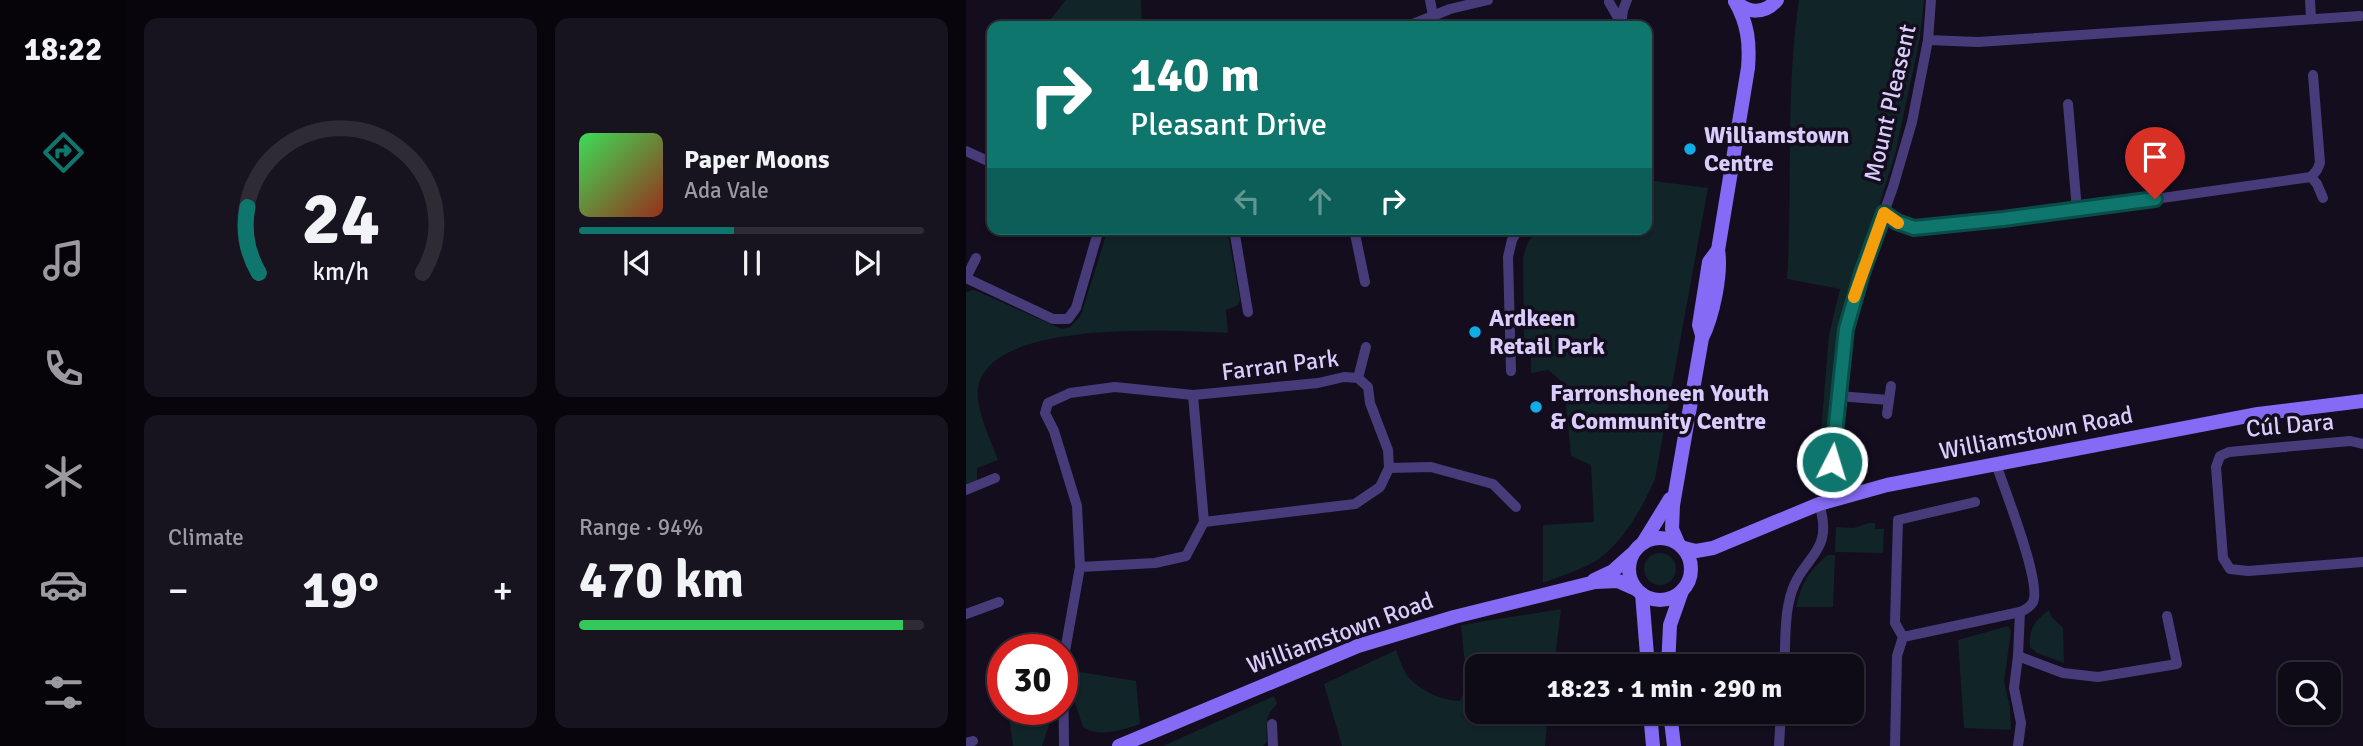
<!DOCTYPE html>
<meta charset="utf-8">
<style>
body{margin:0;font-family:Signika,sans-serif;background:#17131f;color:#f1f3f6;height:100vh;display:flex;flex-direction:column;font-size:26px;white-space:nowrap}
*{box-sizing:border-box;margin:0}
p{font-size:23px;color:#9b9aa1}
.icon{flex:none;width:38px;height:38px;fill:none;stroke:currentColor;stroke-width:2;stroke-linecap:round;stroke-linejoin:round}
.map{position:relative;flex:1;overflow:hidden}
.side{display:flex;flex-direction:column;gap:18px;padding:18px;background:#08060c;width:840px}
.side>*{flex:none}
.top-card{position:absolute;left:21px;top:21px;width:665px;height:214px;border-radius:14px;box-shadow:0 2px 5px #0004,0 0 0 2px #2e2b35;background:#0f766e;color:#fff;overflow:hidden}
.tools{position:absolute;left:1312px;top:662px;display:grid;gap:14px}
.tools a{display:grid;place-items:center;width:63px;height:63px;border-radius:14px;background:#0e0a16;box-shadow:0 2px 5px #0004,0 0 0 2px #2e2b35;font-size:35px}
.speed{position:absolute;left:21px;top:634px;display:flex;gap:14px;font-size:35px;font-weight:700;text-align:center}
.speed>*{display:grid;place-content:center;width:91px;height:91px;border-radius:50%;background:#0e0a16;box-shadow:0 2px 5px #0004,0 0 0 2px #2e2b35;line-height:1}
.speed .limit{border:10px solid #d22;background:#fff;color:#111}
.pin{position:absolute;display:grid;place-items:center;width:60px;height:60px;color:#fff;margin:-72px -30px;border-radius:50% 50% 50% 0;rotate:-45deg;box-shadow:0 0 7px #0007}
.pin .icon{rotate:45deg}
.me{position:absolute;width:77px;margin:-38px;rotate:5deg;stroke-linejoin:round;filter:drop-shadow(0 0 5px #0008)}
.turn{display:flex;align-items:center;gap:24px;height:147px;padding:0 28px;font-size:32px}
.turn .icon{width:91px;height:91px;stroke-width:2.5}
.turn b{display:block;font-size:49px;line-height:60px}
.lanes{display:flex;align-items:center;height:66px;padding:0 28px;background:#0003;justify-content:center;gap:35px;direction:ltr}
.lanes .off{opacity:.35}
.big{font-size:52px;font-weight:700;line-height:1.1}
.side .widget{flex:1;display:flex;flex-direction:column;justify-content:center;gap:10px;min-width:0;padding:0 24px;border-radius:14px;background:#17131f}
.side .dial{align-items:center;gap:0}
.dial svg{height:182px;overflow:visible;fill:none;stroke:#2e2b35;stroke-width:7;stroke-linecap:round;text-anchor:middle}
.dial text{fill:#f1f3f6;stroke:none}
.song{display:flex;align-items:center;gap:21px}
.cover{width:84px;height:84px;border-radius:10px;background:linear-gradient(135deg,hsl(130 70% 55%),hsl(10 70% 35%))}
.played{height:7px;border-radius:4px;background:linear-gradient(90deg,#0f766e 45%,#2e2b35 45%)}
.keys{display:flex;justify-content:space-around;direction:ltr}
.heat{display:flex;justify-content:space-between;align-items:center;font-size:38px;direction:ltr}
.charge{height:10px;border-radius:5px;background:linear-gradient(90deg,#34c759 94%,#2e2b35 0)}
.side .tiles{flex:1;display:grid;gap:18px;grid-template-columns:repeat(2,1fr)}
.trip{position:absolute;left:499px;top:654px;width:399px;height:70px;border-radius:14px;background:#0e0a16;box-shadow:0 2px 5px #0004,0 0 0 2px #2e2b35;font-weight:700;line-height:70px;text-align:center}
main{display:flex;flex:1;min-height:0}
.tab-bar{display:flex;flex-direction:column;width:126px;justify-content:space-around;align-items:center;background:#060409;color:#9b9aa1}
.tab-bar .icon{width:49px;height:49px}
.tab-bar .on{color:#0f766e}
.tab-bar b{font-size:32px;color:#f1f3f6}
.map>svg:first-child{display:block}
</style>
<main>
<nav class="tab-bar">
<b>18:22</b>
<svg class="icon on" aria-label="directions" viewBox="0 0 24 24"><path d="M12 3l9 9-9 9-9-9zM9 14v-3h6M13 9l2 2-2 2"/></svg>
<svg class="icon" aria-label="music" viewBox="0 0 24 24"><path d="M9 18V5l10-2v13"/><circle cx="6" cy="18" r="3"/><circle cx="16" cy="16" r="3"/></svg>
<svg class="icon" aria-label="phone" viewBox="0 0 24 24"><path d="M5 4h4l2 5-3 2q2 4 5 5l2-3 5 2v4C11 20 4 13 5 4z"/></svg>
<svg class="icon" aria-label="climate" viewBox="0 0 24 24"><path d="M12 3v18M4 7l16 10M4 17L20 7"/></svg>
<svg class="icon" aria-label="car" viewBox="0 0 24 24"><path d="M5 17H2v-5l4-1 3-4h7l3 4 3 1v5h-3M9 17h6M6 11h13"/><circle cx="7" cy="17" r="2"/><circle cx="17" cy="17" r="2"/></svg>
<svg class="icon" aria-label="filters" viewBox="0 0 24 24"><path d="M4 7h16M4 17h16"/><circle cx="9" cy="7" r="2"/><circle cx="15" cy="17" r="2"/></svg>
</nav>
<section class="side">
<div class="tiles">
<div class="widget dial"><svg viewBox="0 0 100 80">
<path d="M14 69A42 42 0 1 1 86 69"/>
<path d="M14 69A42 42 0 0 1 9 40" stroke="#0f766e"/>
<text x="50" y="56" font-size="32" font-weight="700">24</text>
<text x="50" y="72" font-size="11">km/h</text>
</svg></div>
<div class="widget">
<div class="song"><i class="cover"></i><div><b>Paper Moons</b><p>Ada Vale</p></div></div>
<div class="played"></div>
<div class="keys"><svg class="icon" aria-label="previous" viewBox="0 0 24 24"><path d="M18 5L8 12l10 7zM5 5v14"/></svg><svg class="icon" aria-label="pause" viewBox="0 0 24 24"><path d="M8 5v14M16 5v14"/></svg><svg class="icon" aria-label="next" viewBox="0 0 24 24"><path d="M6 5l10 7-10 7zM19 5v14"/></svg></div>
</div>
<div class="widget"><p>Climate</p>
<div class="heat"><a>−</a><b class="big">19°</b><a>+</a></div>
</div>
<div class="widget"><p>Range · 94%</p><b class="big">470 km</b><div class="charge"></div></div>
</div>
</section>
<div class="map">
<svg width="1397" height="746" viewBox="0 0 1397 746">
<rect width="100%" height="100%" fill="#130d1e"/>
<g fill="#112427">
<path d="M100 0H175L176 26H79Z"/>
<path d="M833 0H958L954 38 929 155 912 209 881 292 871 338 855 490 850 492 863 335 874 289 821 279C827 186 819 92 833 0Z"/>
<path d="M681 180 742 188 689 479C677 507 655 546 628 562 612 571 594 576 577 583V525L628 522 625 465 605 456 598 383 582 370 565 373V355L558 336 557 258C560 246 563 238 573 229H681Z"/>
<path d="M142 229H261L274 300 272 305 260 310 262 333C211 331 23 318 12 388 9 408 25 441 32 460L11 468V481L0 487V292L7 290 13 292 96 329 104 327 115 315Z"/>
<path d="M903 523H909V529H918L917 553 869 552 870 527 888 528Z"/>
<circle cx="694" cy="569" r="16"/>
<path d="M862 555H869L867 607H830C835 584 843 570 862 555Z"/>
<path d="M595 609 588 667H511V712H582L579 746H376L358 684 430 650C433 657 435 666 439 672 449 689 476 701 494 701L501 684 495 625Z"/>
<path d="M1083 610 1085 616 1097 628 1098 663 1071 653 1064 647C1063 628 1068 622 1083 610Z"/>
<path d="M1042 626 1045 631 1038 682 1044 707 1045 730 998 728 992 640Z"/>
<path d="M108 671 170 681 174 724C156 730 133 738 117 727L108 700Z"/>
<path d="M308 696 311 704C299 715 300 726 301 742L297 746H197Z"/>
<path d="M42 709H85L84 722 76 746H47Z"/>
</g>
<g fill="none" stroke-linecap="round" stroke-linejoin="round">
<g stroke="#483b7a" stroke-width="10">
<path d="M464 0 469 26"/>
<path d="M1344 0 1345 18"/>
<path d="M643 2 655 23"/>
<path d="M442 26 484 9 522 0"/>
<path d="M655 26 657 10 661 0"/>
<path d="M962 40 1012 42 1394 16"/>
<path d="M1347 75 1354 163 1351 170 1345 177 1351 184 1357 198"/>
<path d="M1102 104 1111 210"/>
<path d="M0 151 26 163"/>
<path d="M918 213 939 226 949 228 1111 210 1345 177"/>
<path d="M268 229 282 312"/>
<path d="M388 229 399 282"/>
<path d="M10 258 0 278 87 319H102L110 308 133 229"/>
<path d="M545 371 542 257 546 240 552 229"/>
<path d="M392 378 400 347"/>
<path d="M227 395 238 522"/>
<path d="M872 396 923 400"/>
<path d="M921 414 925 386"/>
<path d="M1397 444 1384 441 1263 452 1254 456 1250 467 1257 558 1264 569 1282 571 1397 562"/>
<path d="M423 468 465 467 527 484 550 507"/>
<path d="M0 490 29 478"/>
<path d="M862 501 880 329 888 297 927 187 946 122 962 40 965 0"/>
<path d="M0 614 33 602"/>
<path d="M937 637 1054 612C1059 610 1064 607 1067 602 1076 583 1038 488 1030 464"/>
<path d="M1052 656 1097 673 1132 677 1211 664 1201 616"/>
<path d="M818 667C820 646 818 622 823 602 832 556 870 556 853 504"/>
<path d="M306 724 307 746"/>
<path d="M0 743 7 741"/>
<path d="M98 746 97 662 114 567 111 506 88 431 79 413 82 403 104 393 149 387 227 395 352 383 378 377 392 378 402 387 404 403 422 450 423 468 414 487 389 504 238 522 220 556 189 563 114 567"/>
<path d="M813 746 815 712"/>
<path d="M929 746 931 656 937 637 929 623 932 520 1009 502"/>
<path d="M1052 746 1055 723 1048 688 1052 656 1054 612"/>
</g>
<g stroke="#856af5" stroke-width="14">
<path d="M769 1C782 14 799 14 811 0"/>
<path d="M736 335 733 325 743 262 752 250"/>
<circle cx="694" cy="569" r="31"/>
<path d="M677 543 704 499"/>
<path d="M712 543 706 529 707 505 736 338C747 316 756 273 752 250L782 68C784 43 782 24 769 1"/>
<path d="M718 548 730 551 747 548 853 504 921 485 1292 414 1397 401"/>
<path d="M628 580 647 571 666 554"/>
<path d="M676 594 682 667"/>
<path d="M702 667 704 625 716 591"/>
<path d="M684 712 687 746"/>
<path d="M704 712 708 746"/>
<path d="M153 746 392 646 488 617 629 582 652 581 670 589"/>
</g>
</g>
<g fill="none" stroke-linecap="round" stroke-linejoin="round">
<defs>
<path id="route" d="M866 462 880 329 896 273 918 213 931 222 948 228 1037 219 1189 199"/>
</defs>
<use href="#route" stroke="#0a4d48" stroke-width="18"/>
<use href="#route" stroke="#0f766e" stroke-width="12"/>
<path stroke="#f59e0b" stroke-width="12" d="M888 297 918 213 932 223"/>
</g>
<g fill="#0face6" stroke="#130d1e" stroke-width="2.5">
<circle cx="724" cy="149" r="7"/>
<circle cx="509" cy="332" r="7"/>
<circle cx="570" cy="407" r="7"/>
</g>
<g text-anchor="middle" stroke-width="7" stroke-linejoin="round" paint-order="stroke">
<g font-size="24" fill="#dacdfc" stroke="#130d1e">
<text transform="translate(924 103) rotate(-77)" y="8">Mount Pleasent</text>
<text transform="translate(314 365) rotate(-7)" y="8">Farran Park</text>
<text transform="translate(1324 425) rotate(-5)" y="8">Cúl Dara</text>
<text transform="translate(1070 433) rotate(-11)" y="8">Williamstown Road</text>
<text transform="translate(374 633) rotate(-20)" y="8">Williamstown Road</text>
</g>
<g font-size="24" font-weight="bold" fill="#dacdfc" stroke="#130d1e" text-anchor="start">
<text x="738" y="143">Williamstown<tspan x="738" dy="28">Centre</tspan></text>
<text x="523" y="326">Ardkeen<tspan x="523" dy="28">Retail Park</tspan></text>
<text x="584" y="401">Farronshoneen Youth<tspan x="584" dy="28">&amp; Community Centre</tspan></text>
</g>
</g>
</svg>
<div class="tools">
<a><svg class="icon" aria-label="search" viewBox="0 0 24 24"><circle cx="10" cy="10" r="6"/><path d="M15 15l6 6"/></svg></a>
</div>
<div class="speed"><div class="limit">30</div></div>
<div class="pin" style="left:1189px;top:199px;background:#d93025"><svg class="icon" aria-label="arrive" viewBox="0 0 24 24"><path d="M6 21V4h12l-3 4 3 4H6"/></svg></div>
<svg class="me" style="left:866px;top:462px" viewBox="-20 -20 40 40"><circle r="17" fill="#0f766e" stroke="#fff" stroke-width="3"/><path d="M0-11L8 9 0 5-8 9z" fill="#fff"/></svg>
<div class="trip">18:23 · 1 min · 290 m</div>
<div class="top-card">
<div class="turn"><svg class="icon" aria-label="right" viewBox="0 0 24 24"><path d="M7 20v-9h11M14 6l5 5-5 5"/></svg><div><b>140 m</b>Pleasant Drive</div></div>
<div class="lanes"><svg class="icon off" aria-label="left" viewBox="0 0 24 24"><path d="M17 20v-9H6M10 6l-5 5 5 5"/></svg><svg class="icon off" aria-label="ahead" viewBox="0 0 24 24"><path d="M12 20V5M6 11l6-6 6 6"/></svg><svg class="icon" aria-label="right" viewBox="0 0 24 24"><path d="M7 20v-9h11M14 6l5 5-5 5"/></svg></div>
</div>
</div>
</main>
